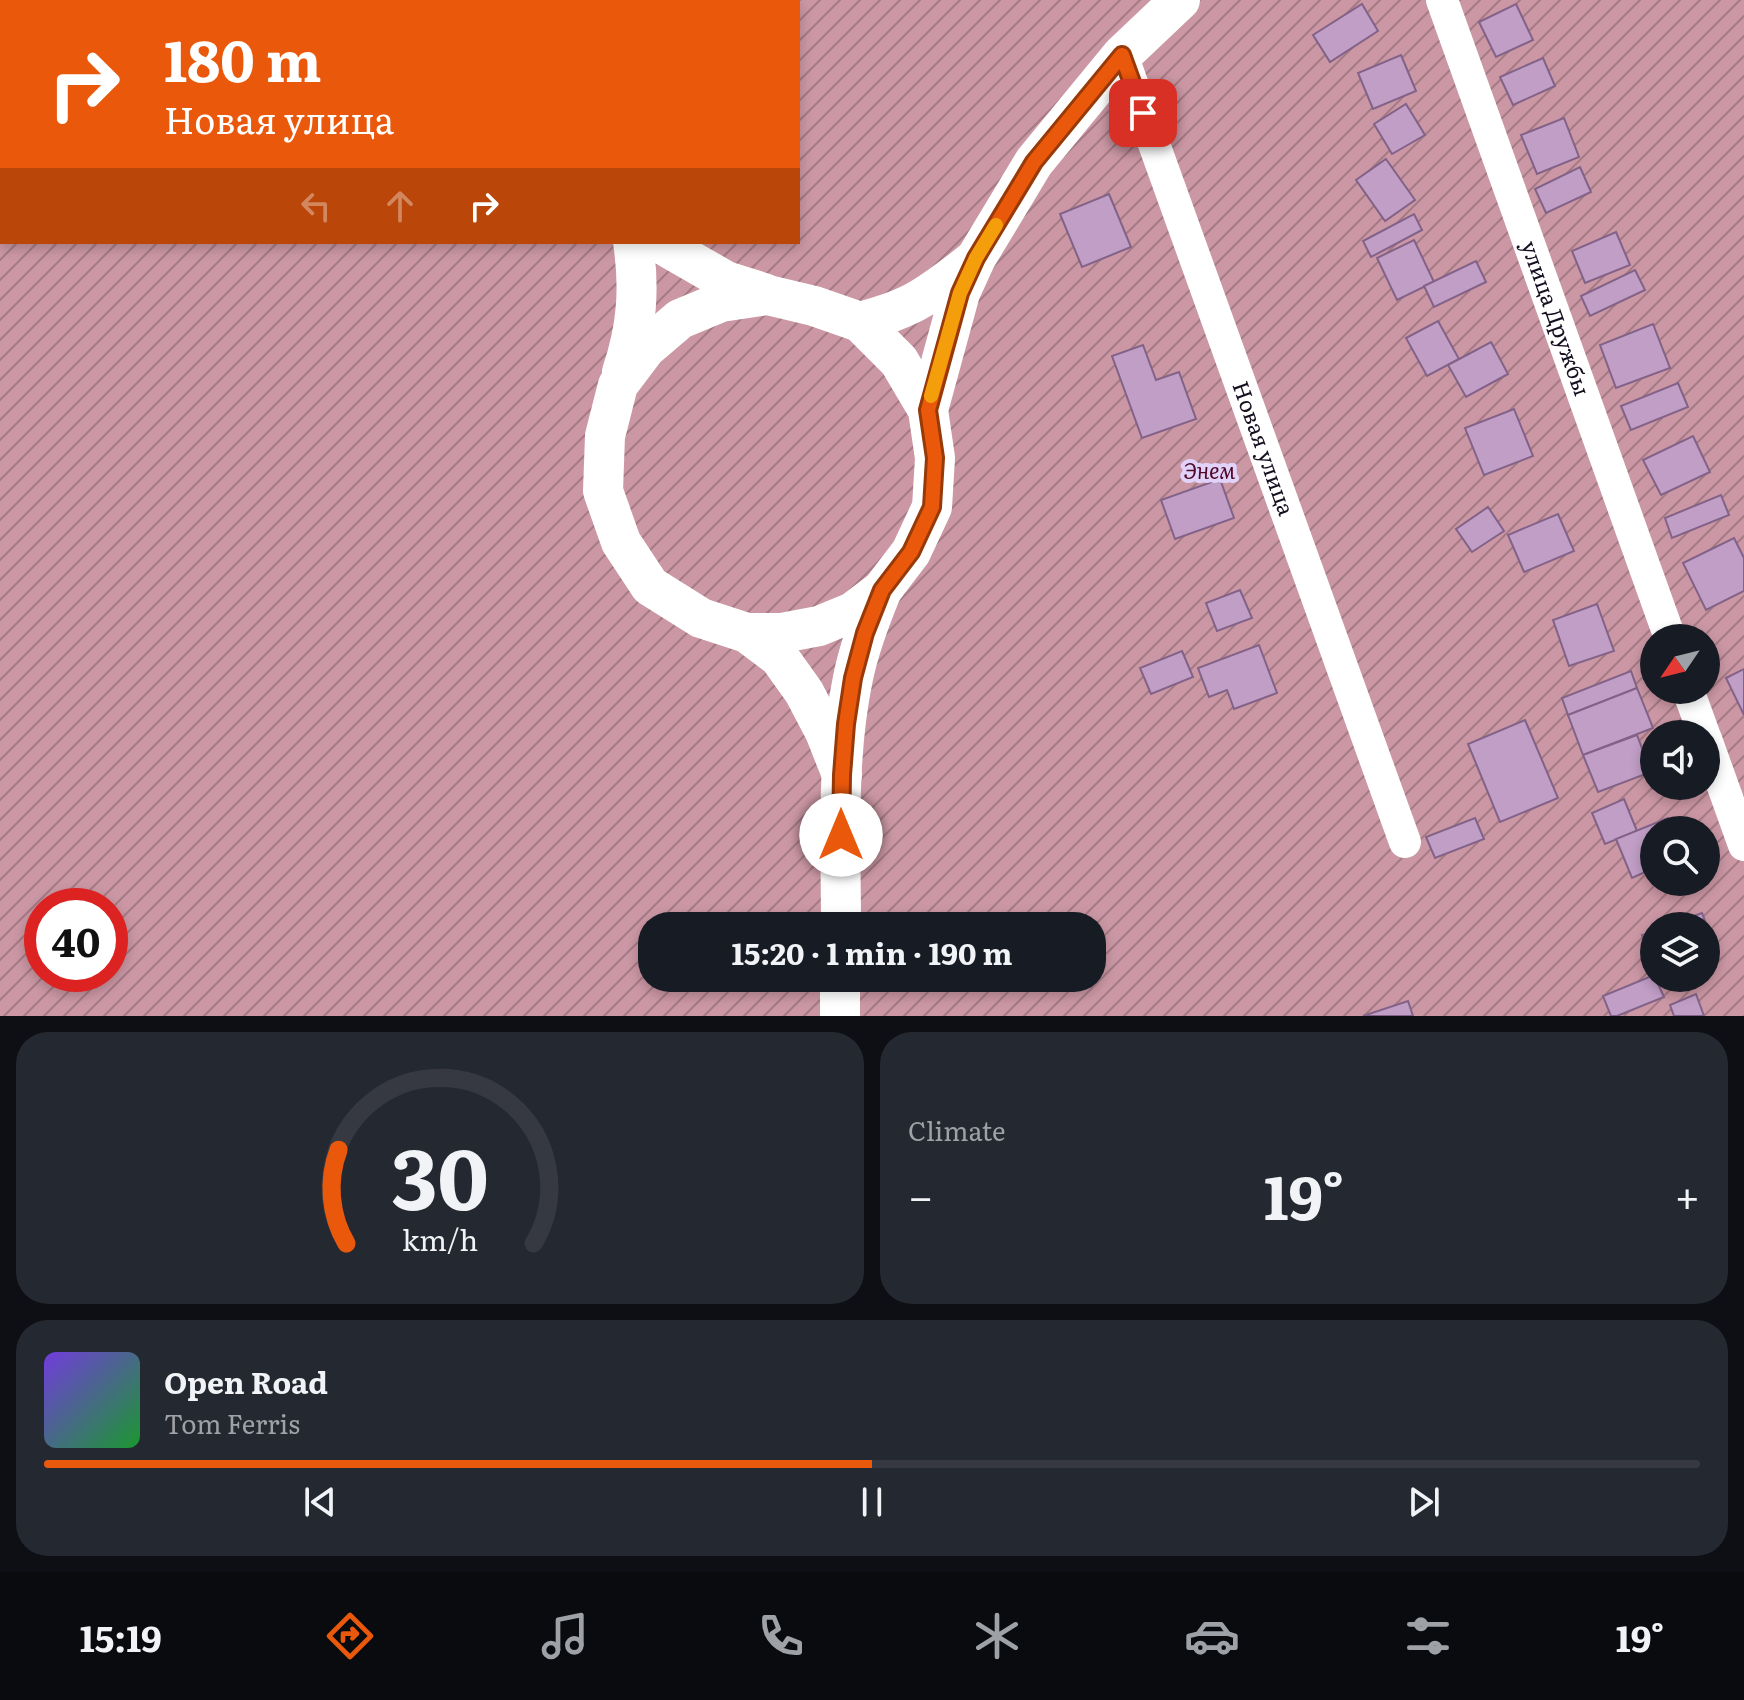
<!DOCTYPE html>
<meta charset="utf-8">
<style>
body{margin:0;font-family:Literata,serif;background:#242831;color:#f1f3f6;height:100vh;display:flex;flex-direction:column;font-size:30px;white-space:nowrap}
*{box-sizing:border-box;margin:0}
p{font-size:26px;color:#9ea1a6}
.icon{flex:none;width:44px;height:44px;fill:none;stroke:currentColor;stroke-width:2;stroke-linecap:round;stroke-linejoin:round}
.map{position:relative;height:1016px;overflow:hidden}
.drawer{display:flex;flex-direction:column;gap:16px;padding:16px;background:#0d0f14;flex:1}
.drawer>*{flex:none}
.top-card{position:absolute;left:0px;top:0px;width:800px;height:244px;box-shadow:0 4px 12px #0003;background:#ea580c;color:#fff;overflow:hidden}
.needle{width:52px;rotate:235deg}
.tools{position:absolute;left:1640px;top:624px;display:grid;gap:16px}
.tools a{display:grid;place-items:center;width:80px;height:80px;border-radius:50%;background:#171b24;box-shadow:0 4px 12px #0003;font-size:40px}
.speed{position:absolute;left:24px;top:888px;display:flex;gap:16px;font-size:40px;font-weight:700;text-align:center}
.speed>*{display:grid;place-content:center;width:104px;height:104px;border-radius:50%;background:#171b24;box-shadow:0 4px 12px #0003;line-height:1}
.speed .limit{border:12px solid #d22;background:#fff;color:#111}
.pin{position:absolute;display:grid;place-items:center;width:68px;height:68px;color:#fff;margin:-34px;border-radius:16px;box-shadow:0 4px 12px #0006}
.me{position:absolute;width:88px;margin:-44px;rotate:0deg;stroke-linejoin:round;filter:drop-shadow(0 0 6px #0008)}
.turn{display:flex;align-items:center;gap:28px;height:168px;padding:0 32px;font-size:36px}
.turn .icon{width:104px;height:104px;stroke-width:2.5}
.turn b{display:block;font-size:56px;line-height:68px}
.lanes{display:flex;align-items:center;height:76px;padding:0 32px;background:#0003;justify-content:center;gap:40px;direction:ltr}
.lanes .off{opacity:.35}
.big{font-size:60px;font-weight:700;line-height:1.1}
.drawer .tile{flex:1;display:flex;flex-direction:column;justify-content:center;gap:12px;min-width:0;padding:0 28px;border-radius:32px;background:#242831}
.drawer .dial{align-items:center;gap:0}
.dial svg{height:208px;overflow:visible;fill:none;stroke:#363941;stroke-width:7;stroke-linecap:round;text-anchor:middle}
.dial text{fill:#f1f3f6;stroke:none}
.song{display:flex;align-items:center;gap:24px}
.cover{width:96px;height:96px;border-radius:12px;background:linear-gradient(135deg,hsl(260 70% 55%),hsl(130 70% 35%))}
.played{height:8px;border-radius:4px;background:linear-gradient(90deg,#ea580c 50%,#363941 50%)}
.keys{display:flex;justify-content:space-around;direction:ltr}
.heat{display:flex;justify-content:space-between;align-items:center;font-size:44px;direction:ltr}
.drawer .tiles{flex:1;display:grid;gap:16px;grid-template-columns:1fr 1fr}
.tile:last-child{grid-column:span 2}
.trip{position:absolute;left:638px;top:912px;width:468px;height:80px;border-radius:32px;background:#171b24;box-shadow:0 4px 12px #0003;font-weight:700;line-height:80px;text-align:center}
.tabs{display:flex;height:128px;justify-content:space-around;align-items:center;background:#090b0e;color:#9ea1a6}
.tabs .icon{width:56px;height:56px}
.tabs .current{color:#ea580c}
.tabs b{font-size:36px;color:#f1f3f6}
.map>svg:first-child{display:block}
</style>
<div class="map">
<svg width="1744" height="1016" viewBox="0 0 1744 1016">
<defs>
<pattern id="garden-furrows" width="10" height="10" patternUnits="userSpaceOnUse" patternTransform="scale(2)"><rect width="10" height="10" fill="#cb97a4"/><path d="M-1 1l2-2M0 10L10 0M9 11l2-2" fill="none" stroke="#a47a85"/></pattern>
</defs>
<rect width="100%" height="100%" fill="#e0d2f9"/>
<path fill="url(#garden-furrows)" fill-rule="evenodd" d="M0 0H1744V1016H0ZM2 2H798V242H2ZM1654 638H1706V690H1654ZM1654 734H1706V786H1654ZM1654 830H1706V882H1654ZM42 906H110V974H42ZM652 926H1092V978H652ZM1654 926H1706V978H1654Z"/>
<g fill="#c19ec6" stroke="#836288" stroke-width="2">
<path d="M1362 4 1378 31 1330 62 1313 35Z"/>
<path d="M1516 4 1533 40 1496 57 1479 22Z"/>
<path d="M1401 55 1416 91 1373 109 1358 73Z"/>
<path d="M1543 58 1555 86 1513 105 1500 77Z"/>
<path d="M1406 104 1425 135 1392 154 1374 124Z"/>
<path d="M1564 118 1579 157 1537 174 1521 135Z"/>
<path d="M1386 159 1415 200 1385 221 1356 180Z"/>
<path d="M1580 167 1591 192 1546 213 1535 189Z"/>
<path d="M1109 194 1131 247 1082 267 1060 214Z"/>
<path d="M1414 214 1422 230 1371 257 1363 241Z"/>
<path d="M1616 232 1630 265 1585 283 1572 251Z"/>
<path d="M1414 240 1434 282 1397 300 1377 258Z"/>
<path d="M1476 261 1486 282 1434 307 1424 286Z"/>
<path d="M1635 270 1645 290 1590 316 1581 296Z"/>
<path d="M1438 321 1459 359 1427 376 1406 338Z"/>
<path d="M1653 324 1670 368 1616 388 1600 345Z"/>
<path d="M1491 342 1508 374 1466 397 1448 365Z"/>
<path d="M1143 345 1156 380 1179 372 1196 419 1142 438 1112 356Z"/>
<path d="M1678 383 1688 407 1631 430 1621 406Z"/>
<path d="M1514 409 1533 456 1484 475 1465 428Z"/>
<path d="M1693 436 1710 472 1661 495 1643 460Z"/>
<path d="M1220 479 1234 518 1175 539 1161 500Z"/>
<path d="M1721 495 1729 515 1672 538 1665 518Z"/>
<path d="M1488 507 1504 531 1472 552 1456 529Z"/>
<path d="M1558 514 1574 551 1524 572 1508 535Z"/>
<path d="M1734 538 1744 558V591L1706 610 1683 563Z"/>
<path d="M1240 590 1252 618 1217 631 1206 603Z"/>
<path d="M1597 604 1614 651 1569 666 1553 620Z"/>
<path d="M1259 645 1277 693 1234 709 1227 690 1209 697 1198 668Z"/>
<path d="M1182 651 1193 677 1151 694 1140 668Z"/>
<path d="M1744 669V715L1726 678Z"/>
<path d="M1631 671 1637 688 1568 715 1562 698Z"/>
<path d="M1637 688 1653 728 1583 755 1568 715Z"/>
<path d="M1525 720 1558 798 1500 822 1468 744Z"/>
<path d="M1637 735 1651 772 1598 792 1583 755Z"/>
<path d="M1624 799 1637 831 1605 844 1592 813Z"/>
<path d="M1475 818 1484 839 1435 858 1426 837Z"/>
<path d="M1668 818 1673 830H1654V868L1632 878 1616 839Z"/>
<path d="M1702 913 1718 955 1706 959V926H1667Z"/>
<path d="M1654 931V967L1642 935Z"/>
<path d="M1654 975 1664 997 1617 1016H1611L1603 996Z"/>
<path d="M1696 994 1704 1016H1674L1670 1005Z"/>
<path d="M1408 1001 1413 1016H1363Z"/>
</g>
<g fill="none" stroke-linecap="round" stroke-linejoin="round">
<g stroke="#fff" stroke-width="32">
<path id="s1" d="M1442 0 1670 638"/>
<path id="s2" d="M1122 55 1405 842"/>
<path d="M1688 690 1704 734"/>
<path d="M1706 739 1744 845"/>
</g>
<g stroke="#fff" stroke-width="40">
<path d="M457 0 458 2"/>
<path d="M658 242 726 281 764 293"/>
<path d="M860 322C880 316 902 310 920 299 939 288 956 274 973 261"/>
<path d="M622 372C637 328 640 288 633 242"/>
<path d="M928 410 960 293 976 258 1034 162 1122 55 1180 0"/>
<path d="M747 633H782L819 626 853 612 882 590 911 552 932 507 935 458 928 410 899 361 860 322 814 306 768 295 721 302 680 319 646 348 618 385 605 436 603 491 621 542 650 586 701 618 747 633 779 657 804 692 825 732 842 775"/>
<path d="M841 926C841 844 836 759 853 678 859 648 870 619 882 590"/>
<path d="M840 1016V978"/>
</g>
</g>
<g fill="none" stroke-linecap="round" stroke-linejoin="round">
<defs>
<path id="route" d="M841 835 842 775 846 724 853 678 865 633 882 590 911 552 932 507 935 458 928 410 960 293 976 258 1034 162 1122 55 1143 113"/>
</defs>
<use href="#route" stroke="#983908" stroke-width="20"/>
<use href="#route" stroke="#ea580c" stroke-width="14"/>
<path stroke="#f59e0b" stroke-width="14" d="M931 396 960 293 976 258 996 225"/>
</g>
<g text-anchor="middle" stroke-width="8" stroke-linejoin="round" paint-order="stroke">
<g font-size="22" fill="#160f20" stroke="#e0d2f9">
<text dy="8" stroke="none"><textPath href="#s1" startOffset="338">улица Дружбы</textPath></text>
<text dy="8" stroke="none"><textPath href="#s2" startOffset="418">Новая улица</textPath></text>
</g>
<g font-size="22" font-style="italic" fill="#520827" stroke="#e0d2f9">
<text x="1209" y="479">Энем</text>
</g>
</g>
</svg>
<div class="tools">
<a><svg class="needle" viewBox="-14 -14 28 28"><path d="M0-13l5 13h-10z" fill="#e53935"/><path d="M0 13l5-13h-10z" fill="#9ea1a6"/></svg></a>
<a><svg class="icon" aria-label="sound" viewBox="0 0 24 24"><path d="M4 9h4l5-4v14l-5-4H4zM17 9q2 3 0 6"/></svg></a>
<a><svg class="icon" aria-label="search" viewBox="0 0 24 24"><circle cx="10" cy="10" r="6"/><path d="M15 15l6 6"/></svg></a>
<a><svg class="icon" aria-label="layers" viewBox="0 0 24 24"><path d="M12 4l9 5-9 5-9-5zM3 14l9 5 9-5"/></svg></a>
</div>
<div class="speed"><div class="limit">40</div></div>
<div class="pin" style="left:1143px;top:113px;background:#d93025"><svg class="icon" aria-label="arrive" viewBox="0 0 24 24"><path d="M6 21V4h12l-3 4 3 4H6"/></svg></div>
<svg class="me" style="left:841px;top:835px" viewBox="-20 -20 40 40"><circle r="19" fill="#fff"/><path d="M0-13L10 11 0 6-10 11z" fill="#ea580c"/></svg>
<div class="trip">15:20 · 1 min · 190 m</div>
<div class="top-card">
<div class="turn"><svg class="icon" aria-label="right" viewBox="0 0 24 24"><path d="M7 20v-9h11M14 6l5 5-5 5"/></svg><div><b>180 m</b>Новая улица</div></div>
<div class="lanes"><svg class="icon off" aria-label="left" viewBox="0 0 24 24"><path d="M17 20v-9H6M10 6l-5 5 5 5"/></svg><svg class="icon off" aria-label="ahead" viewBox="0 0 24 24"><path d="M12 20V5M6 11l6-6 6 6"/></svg><svg class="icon" aria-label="right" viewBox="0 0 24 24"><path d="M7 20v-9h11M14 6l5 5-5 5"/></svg></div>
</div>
</div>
<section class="drawer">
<div class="tiles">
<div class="tile dial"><svg viewBox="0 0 100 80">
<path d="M14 69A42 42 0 1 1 86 69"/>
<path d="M14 69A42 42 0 0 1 11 33" stroke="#ea580c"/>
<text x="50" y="56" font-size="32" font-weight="700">30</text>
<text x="50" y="72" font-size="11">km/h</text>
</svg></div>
<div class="tile"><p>Climate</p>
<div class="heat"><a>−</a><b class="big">19°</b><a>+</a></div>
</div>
<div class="tile">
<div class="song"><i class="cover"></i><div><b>Open Road</b><p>Tom Ferris</p></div></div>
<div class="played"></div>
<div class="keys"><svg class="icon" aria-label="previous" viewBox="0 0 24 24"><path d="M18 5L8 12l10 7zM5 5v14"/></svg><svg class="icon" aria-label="pause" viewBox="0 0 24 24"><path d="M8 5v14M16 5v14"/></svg><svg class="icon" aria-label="next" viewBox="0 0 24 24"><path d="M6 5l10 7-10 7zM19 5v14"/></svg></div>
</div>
</div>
</section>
<nav class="tabs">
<b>15:19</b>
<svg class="icon current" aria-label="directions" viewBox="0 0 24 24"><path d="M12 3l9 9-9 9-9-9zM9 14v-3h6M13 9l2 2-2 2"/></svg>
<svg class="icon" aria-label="music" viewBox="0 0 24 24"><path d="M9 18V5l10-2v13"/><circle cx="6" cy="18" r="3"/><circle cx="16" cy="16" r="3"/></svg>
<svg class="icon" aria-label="phone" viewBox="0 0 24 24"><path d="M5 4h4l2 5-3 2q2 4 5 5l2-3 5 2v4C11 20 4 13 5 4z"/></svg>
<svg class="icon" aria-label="climate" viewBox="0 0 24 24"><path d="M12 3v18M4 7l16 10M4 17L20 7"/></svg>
<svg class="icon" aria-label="car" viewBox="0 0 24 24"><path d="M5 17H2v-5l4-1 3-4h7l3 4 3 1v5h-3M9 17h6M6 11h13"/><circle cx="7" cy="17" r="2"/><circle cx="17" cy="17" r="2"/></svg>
<svg class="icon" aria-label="filters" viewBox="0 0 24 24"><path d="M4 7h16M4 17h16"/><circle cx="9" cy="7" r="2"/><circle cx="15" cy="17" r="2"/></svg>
<b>19°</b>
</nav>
